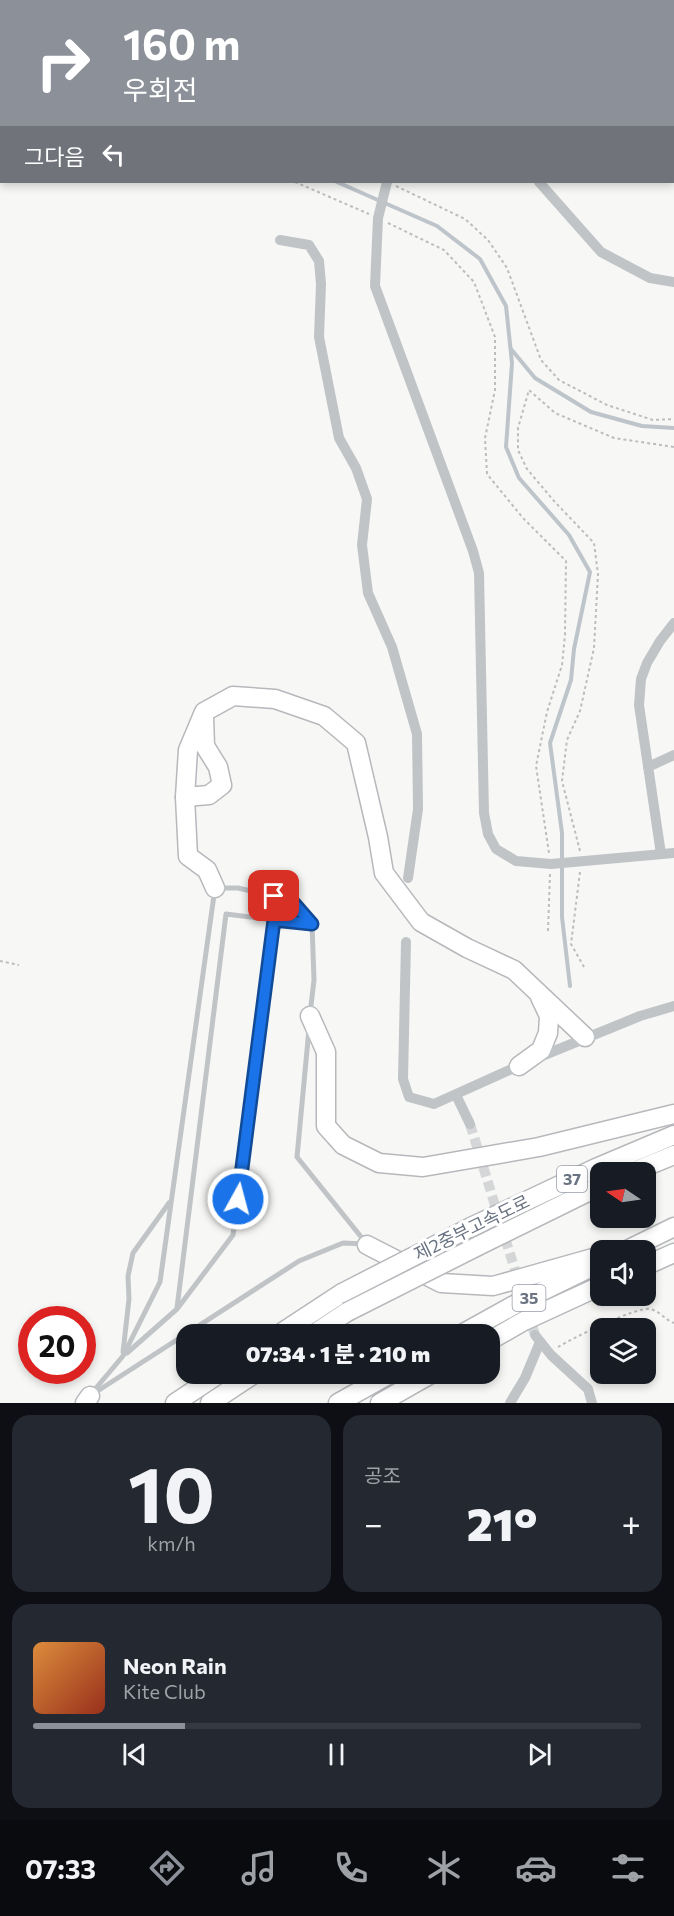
<!DOCTYPE html>
<html lang="ko">
<meta charset="utf-8">
<style>
body{margin:0;font-family:Commissioner,"Noto Sans KR",sans-serif;background:#242831;color:#f1f3f6;height:100vh;display:flex;flex-direction:column;font-size:22px;white-space:nowrap}
*{box-sizing:border-box;margin:0}
p{font-size:20px;color:#9ea1a6}
.icon{flex:none;width:33px;height:33px;fill:none;stroke:currentColor;stroke-width:2;stroke-linecap:round;stroke-linejoin:round}
.map{position:relative;height:1403px;overflow:hidden}
.side{display:flex;flex-direction:column;gap:12px;padding:12px;background:#0d0f14;flex:1}
.side>*{flex:none}
.guide{position:absolute;left:0px;top:0px;width:675px;height:183px;box-shadow:0 3px 9px #0003;background:#8c9099;color:#fff;overflow:hidden}
.needle{width:39px;rotate:283deg}
.tools{position:absolute;left:590px;top:1162px;display:grid;gap:12px}
.tools a{display:grid;place-items:center;width:66px;height:66px;border-radius:12px;background:#171b24;box-shadow:0 3px 9px #0003;font-size:30px}
.speed{position:absolute;left:18px;top:1306px;display:flex;gap:12px;font-size:30px;font-weight:700;text-align:center}
.speed>*{display:grid;place-content:center;width:78px;height:78px;border-radius:50%;background:#171b24;box-shadow:0 3px 9px #0003;line-height:1}
.speed .limit{border:9px solid #d22;background:#fff;color:#111}
.pin{position:absolute;display:grid;place-items:center;width:51px;height:51px;color:#fff;margin:-26px;border-radius:12px;box-shadow:0 3px 9px #0006}
.me{position:absolute;width:66px;margin:-33px;rotate:7deg;stroke-linejoin:round;filter:drop-shadow(0 0 4px #0008)}
.turn{display:flex;align-items:center;gap:21px;height:126px;padding:0 24px;font-size:27px}
.turn .icon{width:78px;height:78px;stroke-width:2.5}
.turn b{display:block;font-size:42px;line-height:51px}
.then{display:flex;align-items:center;height:57px;padding:0 24px;background:#0003;gap:12px;font-size:22px}
.big{font-size:45px;font-weight:800;line-height:1.1}
.side .tile{flex:1;display:flex;flex-direction:column;justify-content:center;gap:9px;min-width:0;padding:0 21px;border-radius:18px;background:#242831}
.side .dial{align-items:center;gap:0}
.dial b{font-size:78px;line-height:1}
.song{display:flex;align-items:center;gap:18px}
.cover{width:72px;height:72px;border-radius:9px;background:linear-gradient(135deg,hsl(30 70% 55%),hsl(10 70% 35%))}
.played{height:6px;border-radius:3px;background:linear-gradient(90deg,#8c9099 25%,#363941 25%)}
.keys{display:flex;justify-content:space-around;direction:ltr}
.heat{display:flex;justify-content:space-between;align-items:center;font-size:33px;direction:ltr}
.side .tiles{flex:1;display:grid;gap:12px;grid-template-columns:1fr 1fr}
.tile:last-child{grid-column:span 2}
.trip{position:absolute;left:176px;top:1324px;width:324px;height:60px;border-radius:18px;background:#171b24;box-shadow:0 3px 9px #0003;font-weight:800;line-height:60px;text-align:center}
.tabs{display:flex;height:96px;justify-content:space-around;align-items:center;background:#090b0e;color:#9ea1a6}
.tabs .icon{width:42px;height:42px}
.tabs .current{color:#8c9099}
.tabs b{font-size:27px;color:#f1f3f6}
.map>svg:first-child{display:block}
</style>
<div class="map">
<svg width="674" height="1403" viewBox="0 0 674 1403">
<rect width="100%" height="100%" fill="#f7f7f5"/>
<g fill="none" stroke-linecap="round" stroke-linejoin="round">
<g stroke="#bdc4ca" stroke-width="4">
<path d="M239 2V0"/>
<path d="M337 182 437 226 480 259 506 306 512 363 506 447 519 478 569 535 590 572 574 649 571 680 550 743 562 833V917L570 986"/>
<path d="M511 349 535 378 591 412 642 426 674 428"/>
</g>
<path stroke="#d4d6d8" stroke-width="10" stroke-dasharray="10 5" stroke-linecap="butt" d="M470 1124 535 1335"/>
<defs>
<g id="highway">
<path d="M185 797 209 795 222 785 218 767 205 746 204 717"/>
<path d="M215 888 207 870 188 856 185 797 188 750 204 712 233 696 275 699 324 716 356 743 378 837 384 873 421 922 467 948 514 970 585 1037"/>
<path d="M310 1016 326 1052V1126L343 1145 379 1163 423 1167 539 1147 674 1114"/>
<path d="M519 1066 541 1050 548 1033 549 1016 540 997"/>
<path d="M630 1173 674 1155"/>
<path d="M471 1227 596 1168 674 1135"/>
<path d="M367 1245 441 1283 493 1286 600 1256"/>
<path d="M478 1246 600 1186"/>
<path d="M625 1251 674 1227"/>
<path d="M645 1266 674 1253"/>
<path d="M278 1335 342 1293"/>
<path d="M312 1335 347 1312"/>
<path d="M460 1335 516 1304 596 1265"/>
<path d="M489 1341 524 1321 600 1286"/>
<path d="M85 1403 90 1396"/>
<path d="M175 1403 219 1374"/>
<path d="M210 1403 254 1374"/>
<path d="M338 1403 390 1374"/>
<path d="M380 1403 431 1374"/>
</g>
</defs>
<use href="#highway" stroke="#b6b8bc" stroke-width="21"/>
<g stroke="#bbbdbf" stroke-width="2" stroke-dasharray="3 3" stroke-linecap="butt">
<path d="M220 0V2"/>
<path d="M253 0V2"/>
<path d="M295 182 369 214"/>
<path d="M396 186 465 219 488 240 507 268 541 360 559 380 607 405 653 420 674 419"/>
<path d="M388 223 444 250 474 282 495 337V390L485 438 487 474 523 518 566 561 565 635 562 665 547 712 536 766 549 853"/>
<path d="M580 851 562 781 567 740 580 711 594 648 598 574 594 543 554 501 527 469 518 450V428L529 390 555 413 614 438 674 447"/>
<path d="M580 872 571 944 584 967"/>
<path d="M548 931 550 874"/>
<path d="M0 961 19 965"/>
<path d="M558 1347C571 1339 637 1306 650 1309 660 1311 665 1320 674 1323"/>
</g>
<g stroke="#c1c4c7" stroke-width="5">
<path d="M309 1029 297 1157 366 1243"/>
<path d="M177 1308 226 914 274 920"/>
<path d="M123 1352 129 1299 128 1276 133 1253 169 1203"/>
<path d="M127 1353 177 1309 233 1235 274 920 311 924"/>
<path d="M96 1392 299 1261 343 1243 366 1244"/>
<path d="M91 1394 123 1356 160 1282 215 888H238L291 900 312 924 314 980 310 1014"/>
</g>
<g stroke="#c1c4c7" stroke-width="10">
<path d="M105 0 106 2"/>
<path d="M381 0 383 2"/>
<path d="M550 0 552 2"/>
<path d="M586 2 588 0"/>
<path d="M0 48 2 52"/>
<path d="M387 182 378 218 375 286 473 551 479 573 484 813 488 834 496 849 516 861 551 864 674 853"/>
<path d="M539 182 601 252 650 278 674 282"/>
<path d="M280 240 309 245 319 261 321 284 319 337 339 438 356 468 367 499 362 545 368 593 392 647 417 734 418 809 408 878"/>
<path d="M648 767 674 755"/>
<path d="M661 854 639 705 641 679 647 663 660 641 674 623"/>
<path d="M406 942 403 1079 409 1097 434 1104 523 1064"/>
<path d="M537 1058 640 1016 674 1006"/>
<path d="M456 1095 470 1124"/>
<path d="M535 1335 551 1355 588 1389 592 1403"/>
<path d="M510 1403 525 1378 540 1342"/>
</g>
<use href="#highway" stroke="#fff" stroke-width="18"/>
<defs>
<g id="highway-bridge">
<path d="M342 1293 471 1227"/>
<path d="M347 1312 478 1246"/>
</g>
</defs>
<use href="#highway-bridge" stroke="#b6b8bc" stroke-width="21" stroke-linecap="butt"/>
<use href="#highway-bridge" stroke="#fff" stroke-width="18"/>
</g>
<g fill="none" stroke-linecap="round" stroke-linejoin="round">
<defs>
<path id="route" d="M238 1199 274 920 312 924 291 900 274 896"/>
</defs>
<use href="#route" stroke="#114b97" stroke-width="15"/>
<use href="#route" stroke="#1a73e8" stroke-width="10"/>
</g>
<g text-anchor="middle" stroke-width="6" stroke-linejoin="round" paint-order="stroke">
<g fill="#fff" stroke="#979da7" stroke-width="1.5">
<rect x="557" y="1166" width="30" height="26" rx="4.5"/>
<rect x="512.5" y="1285" width="33" height="26" rx="4.5"/>
</g>
<g font-size="16" font-weight="bold" fill="#6a7381">
<text x="572" y="1185">37</text>
<text x="529" y="1304">35</text>
</g>
<g font-size="18" fill="#6a7381" stroke="#fff">
<text transform="translate(472 1228) rotate(-26)" y="6">제2중부고속도로</text>
</g>
</g>
</svg>
<div class="tools">
<a><svg class="needle" viewBox="-14 -14 28 28"><path d="M0-13l5 13h-10z" fill="#e53935"/><path d="M0 13l5-13h-10z" fill="#9ea1a6"/></svg></a>
<a><svg class="icon" aria-label="sound" viewBox="0 0 24 24"><path d="M4 9h4l5-4v14l-5-4H4zM17 9q2 3 0 6"/></svg></a>
<a><svg class="icon" aria-label="layers" viewBox="0 0 24 24"><path d="M12 4l9 5-9 5-9-5zM3 14l9 5 9-5"/></svg></a>
</div>
<div class="speed"><div class="limit">20</div></div>
<div class="pin" style="left:274px;top:896px;background:#d93025"><svg class="icon" aria-label="arrive" viewBox="0 0 24 24"><path d="M6 21V4h12l-3 4 3 4H6"/></svg></div>
<svg class="me" style="left:238px;top:1199px" viewBox="-20 -20 40 40"><circle r="17" fill="#1a73e8" stroke="#fff" stroke-width="3"/><path d="M0-11L8 9 0 5-8 9z" fill="#fff"/></svg>
<div class="trip">07:34 · 1 분 · 210 m</div>
<div class="guide">
<div class="turn"><svg class="icon" aria-label="right" viewBox="0 0 24 24"><path d="M7 20v-9h11M14 6l5 5-5 5"/></svg><div><b>160 m</b>우회전</div></div>
<div class="then">그다음<svg class="icon" aria-label="left" viewBox="0 0 24 24"><path d="M17 20v-9H6M10 6l-5 5 5 5"/></svg></div>
</div>
</div>
<section class="side">
<div class="tiles">
<div class="tile dial"><b>10</b><p>km/h</p></div>
<div class="tile"><p>공조</p>
<div class="heat"><a>−</a><b class="big">21°</b><a>+</a></div>
</div>
<div class="tile">
<div class="song"><i class="cover"></i><div><b>Neon Rain</b><p>Kite Club</p></div></div>
<div class="played"></div>
<div class="keys"><svg class="icon" aria-label="previous" viewBox="0 0 24 24"><path d="M18 5L8 12l10 7zM5 5v14"/></svg><svg class="icon" aria-label="pause" viewBox="0 0 24 24"><path d="M8 5v14M16 5v14"/></svg><svg class="icon" aria-label="next" viewBox="0 0 24 24"><path d="M6 5l10 7-10 7zM19 5v14"/></svg></div>
</div>
</div>
</section>
<nav class="tabs">
<b>07:33</b>
<svg class="icon current" aria-label="directions" viewBox="0 0 24 24"><path d="M12 3l9 9-9 9-9-9zM9 14v-3h6M13 9l2 2-2 2"/></svg>
<svg class="icon" aria-label="music" viewBox="0 0 24 24"><path d="M9 18V5l10-2v13"/><circle cx="6" cy="18" r="3"/><circle cx="16" cy="16" r="3"/></svg>
<svg class="icon" aria-label="phone" viewBox="0 0 24 24"><path d="M5 4h4l2 5-3 2q2 4 5 5l2-3 5 2v4C11 20 4 13 5 4z"/></svg>
<svg class="icon" aria-label="climate" viewBox="0 0 24 24"><path d="M12 3v18M4 7l16 10M4 17L20 7"/></svg>
<svg class="icon" aria-label="car" viewBox="0 0 24 24"><path d="M5 17H2v-5l4-1 3-4h7l3 4 3 1v5h-3M9 17h6M6 11h13"/><circle cx="7" cy="17" r="2"/><circle cx="17" cy="17" r="2"/></svg>
<svg class="icon" aria-label="filters" viewBox="0 0 24 24"><path d="M4 7h16M4 17h16"/><circle cx="9" cy="7" r="2"/><circle cx="15" cy="17" r="2"/></svg>
</nav>
